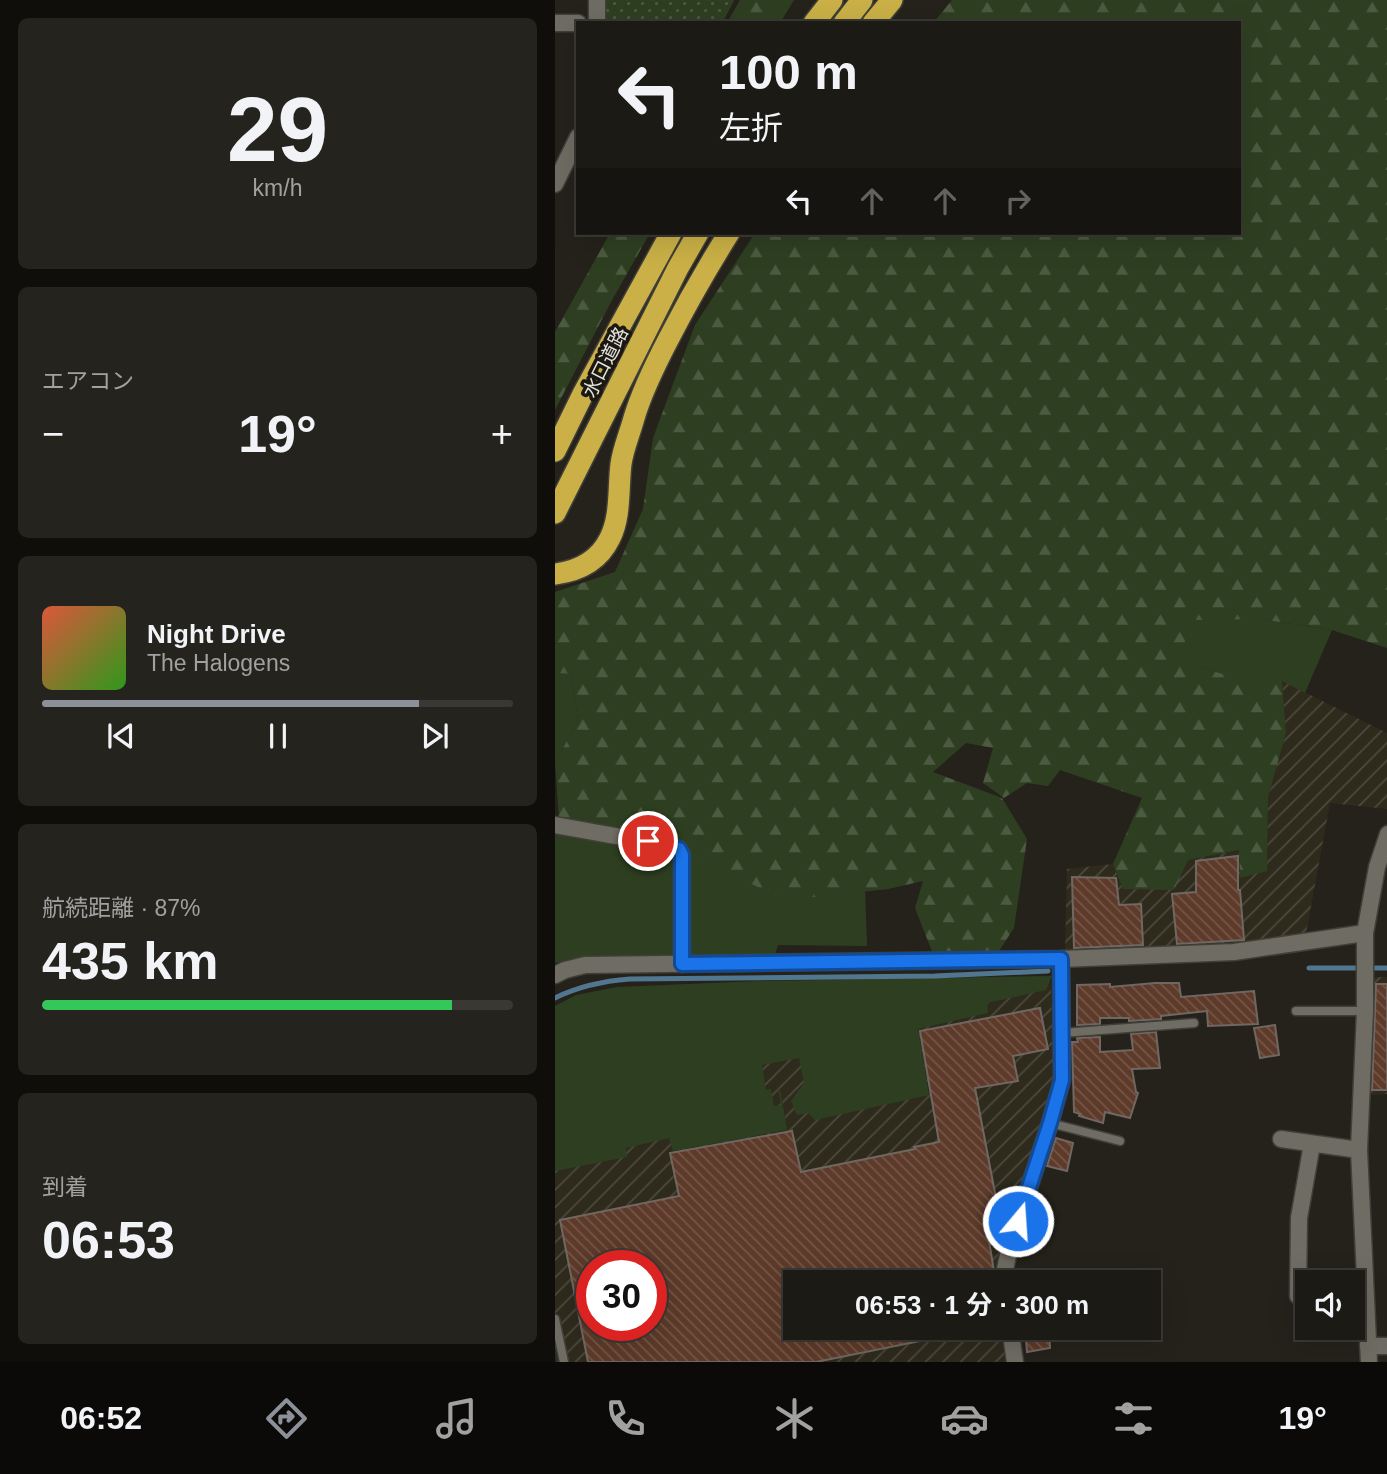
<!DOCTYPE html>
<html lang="ja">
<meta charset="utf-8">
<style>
body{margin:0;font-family:Arial,"Noto Sans JP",sans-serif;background:#24231d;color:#f1f3f6;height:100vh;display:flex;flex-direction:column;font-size:26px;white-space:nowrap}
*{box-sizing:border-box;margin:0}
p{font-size:23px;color:#a0a1a0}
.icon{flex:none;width:38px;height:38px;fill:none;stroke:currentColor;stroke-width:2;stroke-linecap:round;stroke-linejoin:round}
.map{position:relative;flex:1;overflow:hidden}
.drawer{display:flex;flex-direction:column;gap:18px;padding:18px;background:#0f0e0b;width:555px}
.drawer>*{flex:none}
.top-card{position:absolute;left:21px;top:21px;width:665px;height:214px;border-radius:0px;box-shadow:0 7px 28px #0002,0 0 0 2px #393834;background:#1b1a14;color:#f1f3f6;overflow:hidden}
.controls{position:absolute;left:740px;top:1270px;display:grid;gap:14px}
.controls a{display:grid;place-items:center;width:70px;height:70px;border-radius:0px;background:#1b1a14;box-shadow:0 7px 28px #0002,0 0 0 2px #393834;font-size:35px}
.speed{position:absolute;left:21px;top:1250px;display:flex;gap:14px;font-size:35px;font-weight:700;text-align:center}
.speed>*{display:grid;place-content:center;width:91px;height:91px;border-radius:50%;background:#1b1a14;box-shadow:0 7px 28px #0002,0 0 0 2px #393834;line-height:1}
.speed .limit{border:10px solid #d22;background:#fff;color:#111}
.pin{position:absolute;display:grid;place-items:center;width:60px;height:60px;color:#fff;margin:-30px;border:4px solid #fff;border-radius:50%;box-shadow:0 2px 7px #0007}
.me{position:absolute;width:77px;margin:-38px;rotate:18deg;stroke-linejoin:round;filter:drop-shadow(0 0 5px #0008)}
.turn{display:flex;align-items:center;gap:24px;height:147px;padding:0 28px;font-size:32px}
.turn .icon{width:91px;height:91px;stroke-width:2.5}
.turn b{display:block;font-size:49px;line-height:60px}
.lanes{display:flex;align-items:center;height:66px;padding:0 28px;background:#0003;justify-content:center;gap:35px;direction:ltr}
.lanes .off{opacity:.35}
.big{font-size:52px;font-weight:700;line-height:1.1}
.drawer .widget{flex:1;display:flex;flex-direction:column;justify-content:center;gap:10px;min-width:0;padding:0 24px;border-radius:10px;background:#24231d}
.drawer .dial{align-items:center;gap:0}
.dial b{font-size:91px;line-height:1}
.song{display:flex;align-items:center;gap:21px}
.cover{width:84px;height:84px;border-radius:10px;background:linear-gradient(135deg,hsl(10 70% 55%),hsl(110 70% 35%))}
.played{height:7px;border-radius:4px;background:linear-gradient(90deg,#8c9099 80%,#393834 80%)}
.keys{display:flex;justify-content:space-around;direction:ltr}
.heat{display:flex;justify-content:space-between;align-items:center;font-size:38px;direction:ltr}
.charge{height:10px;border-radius:5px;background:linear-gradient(90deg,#34c759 87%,#393834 0)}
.trip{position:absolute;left:228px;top:1270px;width:378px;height:70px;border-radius:0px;background:#1b1a14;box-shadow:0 7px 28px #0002,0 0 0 2px #393834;font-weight:700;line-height:70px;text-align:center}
.tab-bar{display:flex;height:112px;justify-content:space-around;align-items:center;background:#0b0a08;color:#a0a1a0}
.tab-bar .icon{width:49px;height:49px}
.tab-bar .selected{color:#8c9099}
.tab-bar b{font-size:32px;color:#f1f3f6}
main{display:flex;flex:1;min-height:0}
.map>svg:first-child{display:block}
</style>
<main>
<section class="drawer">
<div class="widget dial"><b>29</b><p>km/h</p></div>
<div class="widget"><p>エアコン</p>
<div class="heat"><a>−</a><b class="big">19°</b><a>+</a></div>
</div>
<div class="widget">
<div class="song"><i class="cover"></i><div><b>Night Drive</b><p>The Halogens</p></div></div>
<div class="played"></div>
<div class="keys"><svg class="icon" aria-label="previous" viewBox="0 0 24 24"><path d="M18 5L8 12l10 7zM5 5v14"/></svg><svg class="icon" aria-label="pause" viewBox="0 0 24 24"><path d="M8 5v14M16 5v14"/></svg><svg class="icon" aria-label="next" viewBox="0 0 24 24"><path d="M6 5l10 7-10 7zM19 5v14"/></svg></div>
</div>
<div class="widget"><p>航続距離 · 87%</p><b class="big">435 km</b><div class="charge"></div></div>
<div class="widget"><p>到着</p><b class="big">06:53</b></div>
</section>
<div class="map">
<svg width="833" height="1362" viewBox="0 0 833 1362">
<defs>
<pattern id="industrial-furrows" width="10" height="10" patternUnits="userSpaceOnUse" patternTransform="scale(1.75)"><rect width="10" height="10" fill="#2e2b1d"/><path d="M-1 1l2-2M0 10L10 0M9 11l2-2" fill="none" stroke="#4c493d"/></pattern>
<pattern id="forest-firs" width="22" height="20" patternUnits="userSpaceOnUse" patternTransform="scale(1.75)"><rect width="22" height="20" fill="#2e3f21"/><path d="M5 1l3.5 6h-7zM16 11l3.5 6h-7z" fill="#4c5a41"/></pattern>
<pattern id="park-dots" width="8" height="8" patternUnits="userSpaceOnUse" patternTransform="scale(1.75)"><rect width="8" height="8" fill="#2e3f21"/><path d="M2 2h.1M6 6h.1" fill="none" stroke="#4c5a41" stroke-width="1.8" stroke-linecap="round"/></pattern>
<pattern id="building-back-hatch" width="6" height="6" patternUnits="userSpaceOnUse" patternTransform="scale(1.75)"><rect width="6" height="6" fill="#5d3a29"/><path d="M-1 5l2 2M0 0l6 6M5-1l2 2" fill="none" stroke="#745647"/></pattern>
</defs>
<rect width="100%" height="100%" fill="#24221a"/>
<g fill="url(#industrial-furrows)" fill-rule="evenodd">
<path d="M727 681 832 733V809L775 803 751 934 680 944 510 953 512 869 558 864 568 889 633 860 685 850 712 871 713 797 731 733Z"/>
<path d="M814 977H832V1094L813 1095Z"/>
<path d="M496 983 499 1080 447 1246 443 1283H240V1328H446L450 1362H0V1009L104 986ZM37 1265H96V1325H37Z"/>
</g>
<g fill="#2e3f21">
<path d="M630 619H706L777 630 750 693 727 681 706 683 674 677 629 660Z"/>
<path d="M0 673 16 674 23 720 0 763Z"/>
<path d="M0 828 122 850 124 959 17 961 0 963Z"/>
<path d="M129 854 159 858 310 887 312 946 223 945 219 958H130Z"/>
<path d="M497 976 491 990 432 1003 433 1013 363 1029 374 1095 260 1120 253 1113 242 1115 236 1101 249 1083 244 1058 207 1065 211 1090 216 1089 219 1106 226 1105 223 1089H225L232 1130 118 1151 114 1138 71 1148 72 1157 0 1171V1006L21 995 62 987 204 981Z"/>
</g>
<g fill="url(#forest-firs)">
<path d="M185 0H239L225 23H172Z"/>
<path d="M397 0H832V648L777 630 706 619 630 620V660C665 674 688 684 727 681L731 733 713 797 712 871 685 878 684 850 633 860 619 890 568 889 558 864 587 798 505 770 493 786 472 783 449 798 428 783 438 748 411 743 378 772 447 798 472 839 459 928 442 954H378L360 908 368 881 333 889 231 900 129 853 4 819 0 763 23 720 16 674 0 673V592L60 572 88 509 98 438 140 325 200 233H684V23H378Z"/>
<path d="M55 233H95L56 302 0 410V332Z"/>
</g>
<path fill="url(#park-dots)" d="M50 0H178L179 1 167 23H51Z"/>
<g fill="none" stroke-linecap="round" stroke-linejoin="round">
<g stroke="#51768f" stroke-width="5">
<path d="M754 968H833"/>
<path d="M0 998C24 986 48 981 75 979L380 976 493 971"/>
</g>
</g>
<g fill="url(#building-back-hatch)" stroke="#716762" stroke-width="2" fill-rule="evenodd">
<path d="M683 856V890H685L689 940 622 944 617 894 641 892V861Z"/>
<path d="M517 877 561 878 564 905 586 904 588 945 519 948Z"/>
<path d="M600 983H624L626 997 699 991 703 1024 653 1026 652 1011 606 1016V1019L574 1021V1018H545V1024L522 1025V985L555 984V987Z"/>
<path d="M821 984H832V1090H817Z"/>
<path d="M485 1008 493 1049 458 1056 463 1081 420 1088 444 1214 430 1217 439 1271V1283H240V1328H395V1335L261 1362H33L5 1220 124 1196 115 1153 237 1131 246 1172 360 1149 359 1147 384 1142 365 1031ZM37 1265H96V1325H37Z"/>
<path d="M720 1025 724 1055 705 1058 699 1028Z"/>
<path d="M601 1032 605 1068 577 1069 581 1092 583 1093 575 1118 550 1112 548 1123 524 1116 525 1114 519 1112 517 1042H523L522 1038 545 1037V1052L578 1050 576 1034Z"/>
<path d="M501 1138 518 1143 512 1171 492 1166Z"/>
<path d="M470 1328H494L495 1348 472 1352Z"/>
</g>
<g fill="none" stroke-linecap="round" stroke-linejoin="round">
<defs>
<g id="lane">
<path d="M741 1011H810"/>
<path d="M507 1033 639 1023"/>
<path d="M495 1123 565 1141"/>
<path d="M0 1319 9 1362"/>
</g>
<g id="street">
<path d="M42 0V23"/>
<path d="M0 23H23"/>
<path d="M0 184 23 137"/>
<path d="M0 825 116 846 124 849 127 855V964"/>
<path d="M0 975 10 970 30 965 506 959 679 952 810 933"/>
<path d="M726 1139 804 1150"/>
<path d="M450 1283 449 1274 455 1246 495 1123 507 1080 506 959"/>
<path d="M743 1296 744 1218 757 1144"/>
<path d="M455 1328 460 1362"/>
<path d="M813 1346H833"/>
<path d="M814 1362 804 1150 810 1011V933L822 867 833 834"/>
</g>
<g id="highway">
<path d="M259 23 277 0"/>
<path d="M289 23 307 0"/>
<path d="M318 23 337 0"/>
<path d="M0 451 29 392 116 233"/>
<path d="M0 513 123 268 143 233"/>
<path d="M0 574C24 571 44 561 55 538 66 516 63 489 66 464 68 449 75 433 79 418 87 391 100 365 113 340 132 303 152 268 174 233"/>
</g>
</defs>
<use href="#lane" stroke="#403f39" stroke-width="11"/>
<use href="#street" stroke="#403f39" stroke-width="19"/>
<use href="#highway" stroke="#403f39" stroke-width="24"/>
<use href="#lane" stroke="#6f6c63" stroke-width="8"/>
<use href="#street" stroke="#6f6c63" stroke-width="16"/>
<use href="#highway" stroke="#cab046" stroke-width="21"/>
</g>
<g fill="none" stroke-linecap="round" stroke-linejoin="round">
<defs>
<path id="route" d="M93 841 124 849 127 855V964L506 959 507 1080 495 1123 463 1221"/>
</defs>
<use href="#route" stroke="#114b97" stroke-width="18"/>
<use href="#route" stroke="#1a73e8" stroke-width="12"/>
</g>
<g text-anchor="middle" stroke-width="7" stroke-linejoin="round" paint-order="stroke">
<g font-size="19" fill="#e3e2dc" stroke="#1a1811">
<text transform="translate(50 362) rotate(-63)" y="7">水口道路</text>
</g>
</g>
</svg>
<div class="controls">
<a><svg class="icon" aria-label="sound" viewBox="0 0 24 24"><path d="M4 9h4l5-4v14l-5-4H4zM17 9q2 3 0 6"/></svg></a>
</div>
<div class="speed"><div class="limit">30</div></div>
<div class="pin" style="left:93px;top:841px;background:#d93025"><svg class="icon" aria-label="arrive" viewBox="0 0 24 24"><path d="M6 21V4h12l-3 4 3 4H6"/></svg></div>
<svg class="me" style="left:463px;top:1221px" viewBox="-20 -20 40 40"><circle r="17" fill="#1a73e8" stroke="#fff" stroke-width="3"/><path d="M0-11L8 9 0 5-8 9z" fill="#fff"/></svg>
<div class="trip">06:53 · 1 分 · 300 m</div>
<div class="top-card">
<div class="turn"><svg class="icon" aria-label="left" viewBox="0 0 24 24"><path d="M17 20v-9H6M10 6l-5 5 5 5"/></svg><div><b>100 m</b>左折</div></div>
<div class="lanes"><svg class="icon" aria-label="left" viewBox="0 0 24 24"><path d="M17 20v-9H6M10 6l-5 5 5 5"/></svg><svg class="icon off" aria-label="ahead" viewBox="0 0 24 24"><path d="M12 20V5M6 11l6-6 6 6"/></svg><svg class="icon off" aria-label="ahead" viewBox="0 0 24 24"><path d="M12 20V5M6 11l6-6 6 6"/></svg><svg class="icon off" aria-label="right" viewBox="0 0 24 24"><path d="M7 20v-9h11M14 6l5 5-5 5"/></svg></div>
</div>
</div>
</main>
<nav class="tab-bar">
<b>06:52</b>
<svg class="icon selected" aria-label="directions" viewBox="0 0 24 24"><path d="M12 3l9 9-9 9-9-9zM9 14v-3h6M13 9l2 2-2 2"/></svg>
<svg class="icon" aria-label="music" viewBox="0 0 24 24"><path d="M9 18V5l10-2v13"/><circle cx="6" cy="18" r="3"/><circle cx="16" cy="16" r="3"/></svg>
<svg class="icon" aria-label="phone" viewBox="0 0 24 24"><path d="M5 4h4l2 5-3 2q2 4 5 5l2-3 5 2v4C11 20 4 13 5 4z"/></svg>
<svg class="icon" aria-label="climate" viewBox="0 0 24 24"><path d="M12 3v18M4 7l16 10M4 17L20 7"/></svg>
<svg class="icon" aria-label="car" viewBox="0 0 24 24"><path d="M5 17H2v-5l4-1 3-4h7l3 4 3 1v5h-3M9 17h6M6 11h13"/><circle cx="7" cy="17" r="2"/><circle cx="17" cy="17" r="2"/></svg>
<svg class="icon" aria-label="filters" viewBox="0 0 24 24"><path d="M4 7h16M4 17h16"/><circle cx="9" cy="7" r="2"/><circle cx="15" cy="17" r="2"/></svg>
<b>19°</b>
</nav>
